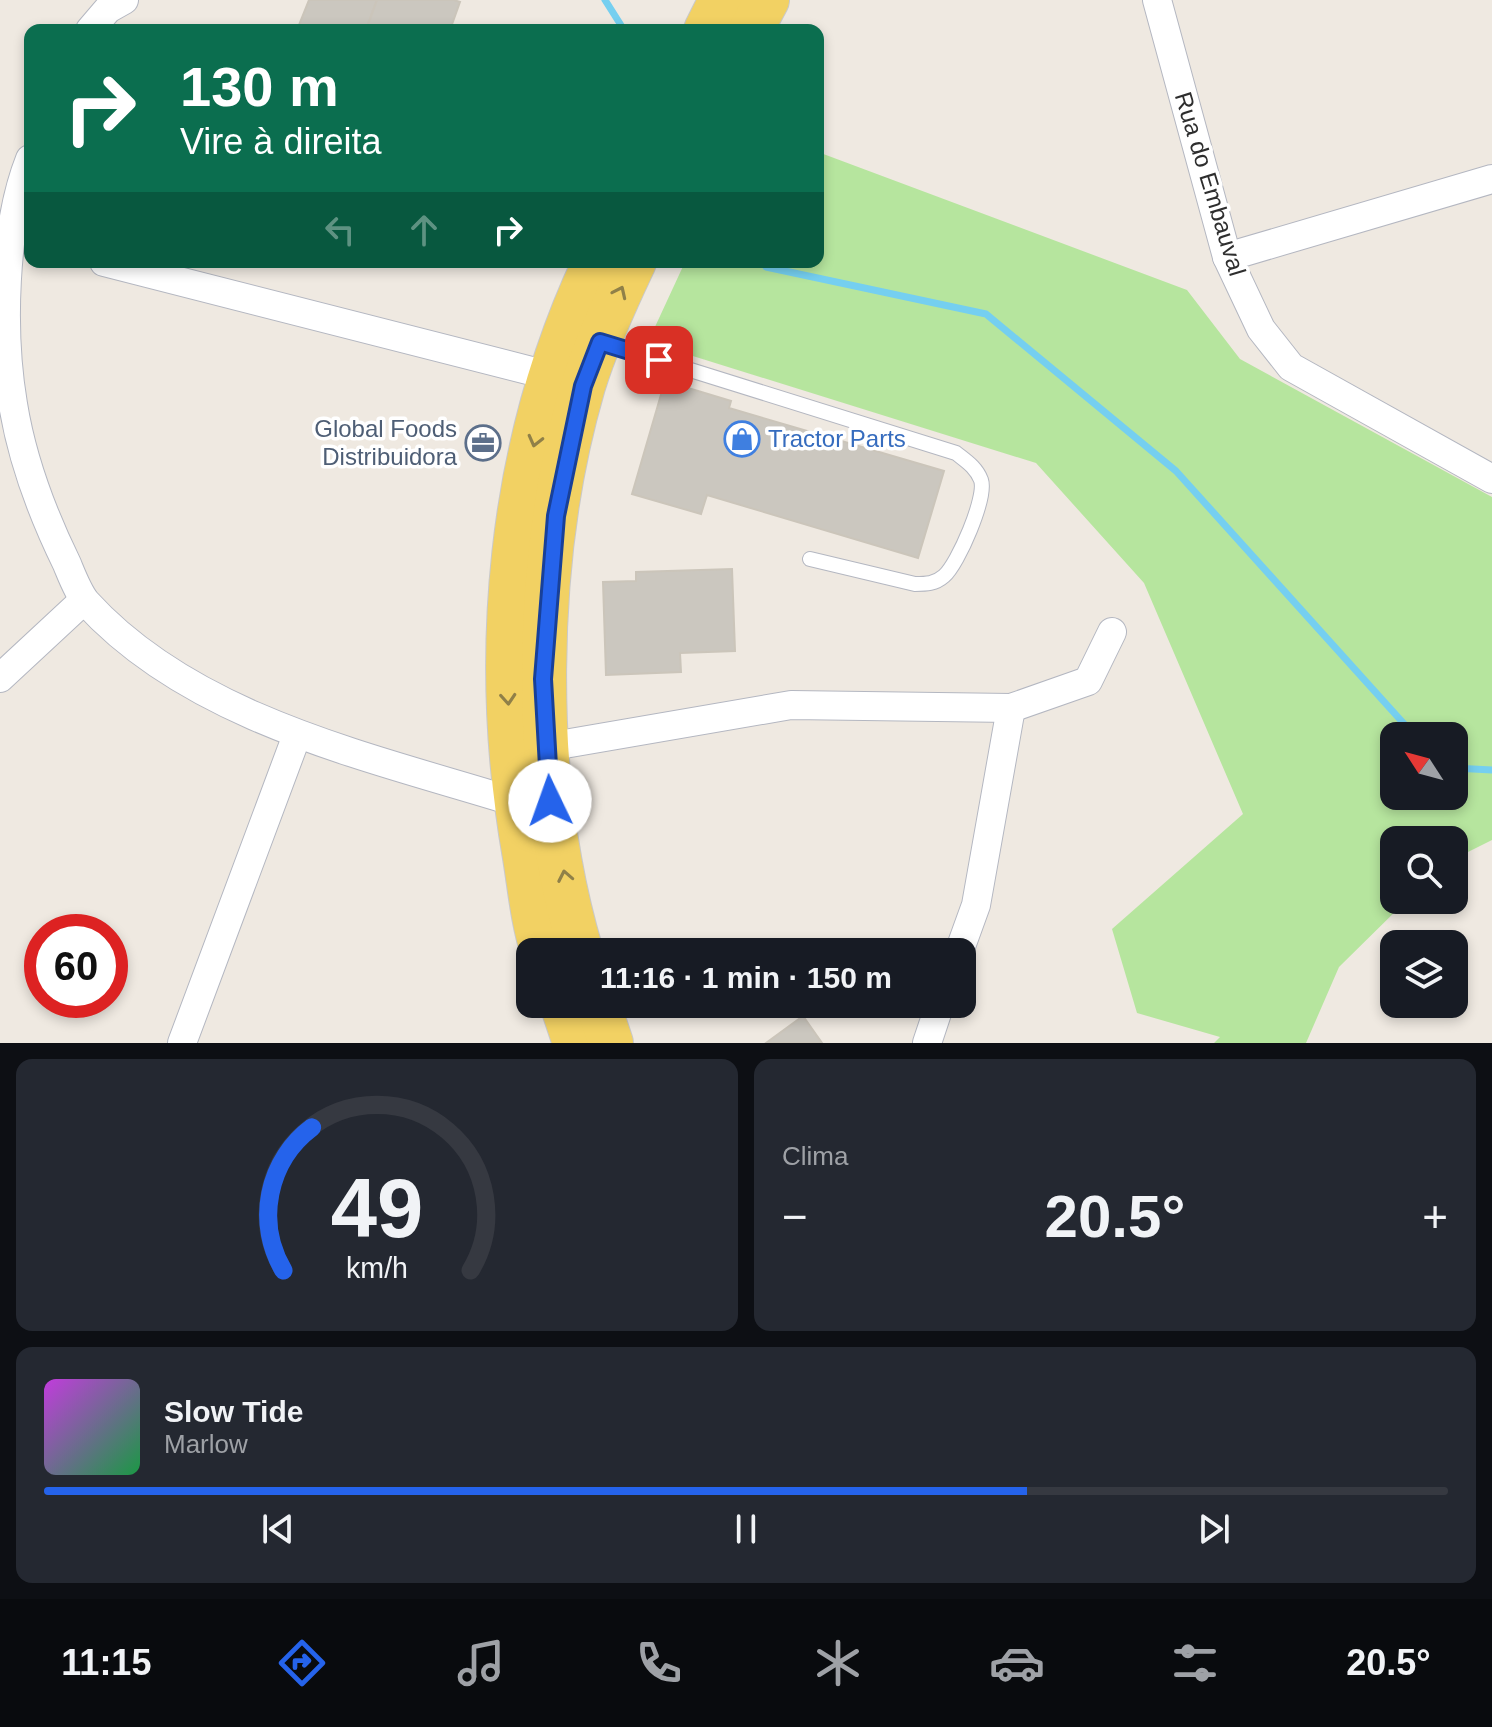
<!DOCTYPE html>
<html lang="pt">
<meta charset="utf-8">
<style>
body{margin:0;font-family:Arial,sans-serif;background:#242831;color:#f1f3f6;height:100vh;display:flex;flex-direction:column;font-size:30px;white-space:nowrap}
*{box-sizing:border-box;margin:0}
p{font-size:26px;color:#9ea1a6}
.icon{flex:none;width:44px;height:44px;fill:none;stroke:currentColor;stroke-width:2;stroke-linecap:round;stroke-linejoin:round}
.map{position:relative;height:1043px;overflow:hidden}
.drawer{display:flex;flex-direction:column;gap:16px;padding:16px;background:#0d0f14;flex:1}
.drawer>*{flex:none}
.top-card{position:absolute;left:24px;top:24px;width:800px;height:244px;border-radius:16px;box-shadow:0 4px 12px #0003;background:#0b6e4f;color:#fff;overflow:hidden}
.needle{width:52px;rotate:306deg}
.buttons{position:absolute;left:1380px;top:722px;display:grid;gap:16px}
.buttons a{display:grid;place-items:center;width:88px;height:88px;border-radius:16px;background:#171b24;box-shadow:0 4px 12px #0003;font-size:40px}
.speed{position:absolute;left:24px;top:914px;display:flex;gap:16px;font-size:40px;font-weight:700;text-align:center}
.speed>*{display:grid;place-content:center;width:104px;height:104px;border-radius:50%;background:#171b24;box-shadow:0 4px 12px #0003;line-height:1}
.speed .limit{border:12px solid #d22;background:#fff;color:#111}
.pin{position:absolute;display:grid;place-items:center;width:68px;height:68px;color:#fff;margin:-34px;border-radius:16px;box-shadow:0 4px 12px #0006}
.me{position:absolute;width:88px;margin:-44px;rotate:357deg;stroke-linejoin:round;filter:drop-shadow(0 0 6px #0008)}
.turn{display:flex;align-items:center;gap:28px;height:168px;padding:0 24px;font-size:36px}
.turn .icon{width:104px;height:104px;stroke-width:2.5}
.turn b{display:block;font-size:56px;line-height:68px}
.lanes{display:flex;align-items:center;height:76px;padding:0 24px;background:#0003;justify-content:center;gap:40px;direction:ltr}
.lanes .off{opacity:.35}
.big{font-size:60px;font-weight:800;line-height:1.1}
.drawer .card{flex:1;display:flex;flex-direction:column;justify-content:center;gap:12px;min-width:0;padding:0 28px;border-radius:16px;background:#242831}
.drawer .dial{align-items:center;gap:0}
.dial svg{height:208px;overflow:visible;fill:none;stroke:#363941;stroke-width:7;stroke-linecap:round;text-anchor:middle}
.dial text{fill:#f1f3f6;stroke:none}
.song{display:flex;align-items:center;gap:24px}
.cover{width:96px;height:96px;border-radius:12px;background:linear-gradient(135deg,hsl(290 70% 55%),hsl(140 70% 35%))}
.played{height:8px;border-radius:4px;background:linear-gradient(90deg,#2563eb 70%,#363941 70%)}
.keys{display:flex;justify-content:space-around;direction:ltr}
.heat{display:flex;justify-content:space-between;align-items:center;font-size:44px;direction:ltr}
.drawer .tiles{flex:1;display:grid;gap:16px;grid-template-columns:1fr 1fr}
.card:last-child{grid-column:span 2}
.trip{position:absolute;left:516px;top:938px;width:460px;height:80px;border-radius:16px;background:#171b24;box-shadow:0 4px 12px #0003;font-weight:800;line-height:80px;text-align:center}
.tabs{display:flex;height:128px;justify-content:space-around;align-items:center;background:#090b0e;color:#9ea1a6}
.tabs .icon{width:56px;height:56px}
.tabs .on{color:#2563eb}
.tabs b{font-size:36px;color:#f1f3f6}
.map>svg:first-child{display:block}
</style>
<div class="map">
<svg width="1492" height="1043" viewBox="0 0 1492 1043">
<rect width="100%" height="100%" fill="#efe9e1"/>
<path fill="#b6e59e" fill-rule="evenodd" d="M818 152 1187 290 1240 359 1492 497V840L1454 859V840H1394V900H1407L1339 967 1306 1043H1214L1220 1037 1137 1013 1112 929 1243 814 1144 583 1036 463 648 342 685 262H818ZM1394 736H1454V796H1394Z"/>
<g fill="none" stroke-linecap="round" stroke-linejoin="round">
<g stroke="#75cff0" stroke-width="7">
<path d="M605 0 624 30"/>
<path d="M763 262 766 267 986 314 1176 471 1415 736"/>
<path d="M1454 768 1492 770"/>
</g>
</g>
<g fill="#cbc7bf" stroke="#cbc5ba" stroke-width="2">
<path d="M309 0H377L366 30H297Z"/>
<path d="M377 0H454L460 2 450 30H366Z"/>
<path d="M665 381 731 401 729 408 944 471 918 558 707 495 701 514 632 494Z"/>
<path d="M732 569 735 651 680 653 681 672 606 675 603 582 636 581V572Z"/>
<path d="M803 1016 822 1043H766Z"/>
</g>
<g fill="none" stroke-linecap="round" stroke-linejoin="round">
<defs>
<path id="lane" d="M604 343 956 453C966 461 976 467 981 480 987 497 958 564 944 576 935 584 926 584 915 584L810 559"/>
<g id="street">
<path d="M1157 0 1227 257 1261 329 1291 367 1492 479"/>
<path d="M90 30 108 9 124 0"/>
<path d="M30 159C3 227 1 333 13 404 22 460 42 513 67 564 72 576 78 592 86 602 192 719 370 757 515 802"/>
<path d="M1227 257 1492 179"/>
<path d="M104 262 551 376"/>
<path d="M0 678 84 600"/>
<path d="M547 747 791 705 1011 708 1088 681 1112 632"/>
<path d="M959 952 976 905 1011 708"/>
<path d="M182 1043 297 735"/>
<path d="M927 1043 940 1004"/>
</g>
<g id="primary">
<path d="M706 30 721 0"/>
<path d="M751 30 767 0"/>
<path d="M543 952C533 922 530 888 525 857 490 658 508 446 595 262"/>
<path d="M581 952C530 781 533 557 583 386 596 344 615 302 634 262"/>
<path d="M562 1004 575 1043"/>
<path d="M598 1004 611 1043"/>
</g>
</defs>
<use href="#lane" stroke="#b4b7c1" stroke-width="16"/>
<use href="#street" stroke="#b4b7c1" stroke-width="30"/>
<use href="#primary" stroke="#c9c9c9" stroke-width="46"/>
<use href="#lane" stroke="#fff" stroke-width="14"/>
<use href="#street" stroke="#fff" stroke-width="28"/>
<use href="#primary" stroke="#f2d163" stroke-width="44"/>
</g>
<defs><path id="oneway-chevron" d="M-2-3.5L2.5 0L-2 3.5" fill="none" stroke-width="1.6" stroke-linecap="round" stroke-linejoin="round" transform="scale(2)"/></defs>
<g stroke="#908048">
<use href="#oneway-chevron" transform="translate(620 292) rotate(-65)"/>
<use href="#oneway-chevron" transform="translate(535 441) rotate(104)"/>
<use href="#oneway-chevron" transform="translate(508 699) rotate(86)"/>
<use href="#oneway-chevron" transform="translate(565 876) rotate(-101)"/>
</g>
<g fill="none" stroke-linecap="round" stroke-linejoin="round">
<defs>
<path id="route" d="M550 801 543 679 556 516 583 386 600 342 659 360"/>
</defs>
<use href="#route" stroke="#184099" stroke-width="20"/>
<use href="#route" stroke="#2563eb" stroke-width="14"/>
</g>
<defs>
<symbol id="shop-ring" viewBox="-11 -11 22 22"><circle r="9.5" fill="#fff" stroke="#3f7fe0" stroke-width="1.5"/><path d="M-5-2.5h2.3a2.7 3.5 0 0 1 5.4 0H5L5.5 6h-11ZM-1.5-2.5h3a1.5 2.3 0 0 0-3 0Z" fill="#3f7fe0"/></symbol>
<symbol id="office-ring" viewBox="-11 -11 22 22"><circle r="9.5" fill="#fff" stroke="#5c6f8a" stroke-width="1.5"/><path d="M-6-3h4V-5.5h4V-3h4V5H-6ZM-1-4.5V-3h2v-1.5ZM-6 0V1H6V0Z" fill="#5c6f8a"/></symbol>
</defs>
<g fill-rule="evenodd">
<use href="#shop-ring" x="722" y="419" width="40" height="40"/>
<use href="#office-ring" x="463" y="423" width="40" height="40"/>
</g>
<g text-anchor="middle" stroke-width="7" stroke-linejoin="round" paint-order="stroke">
<g font-size="24" fill="#2e2e2e" stroke="#fff">
<text transform="translate(1210 184) rotate(73)" y="8">Rua do Embauval</text>
</g>
<g font-size="24" fill="#4e5e75" stroke="#fff" text-anchor="end">
<text x="457" y="437">Global Foods<tspan x="457" dy="28">Distribuidora</tspan></text>
</g>
<g font-size="24" fill="#366cbe" stroke="#fff" text-anchor="start">
<text x="768" y="447">Tractor Parts</text>
</g>
</g>
</svg>
<div class="buttons">
<a><svg class="needle" viewBox="-14 -14 28 28"><path d="M0-13l5 13h-10z" fill="#e53935"/><path d="M0 13l5-13h-10z" fill="#9ea1a6"/></svg></a>
<a><svg class="icon" aria-label="search" viewBox="0 0 24 24"><circle cx="10" cy="10" r="6"/><path d="M15 15l6 6"/></svg></a>
<a><svg class="icon" aria-label="layers" viewBox="0 0 24 24"><path d="M12 4l9 5-9 5-9-5zM3 14l9 5 9-5"/></svg></a>
</div>
<div class="speed"><div class="limit">60</div></div>
<div class="pin" style="left:659px;top:360px;background:#d93025"><svg class="icon" aria-label="arrive" viewBox="0 0 24 24"><path d="M6 21V4h12l-3 4 3 4H6"/></svg></div>
<svg class="me" style="left:550px;top:801px" viewBox="-20 -20 40 40"><circle r="19" fill="#fff"/><path d="M0-13L10 11 0 6-10 11z" fill="#2563eb"/></svg>
<div class="trip">11:16 · 1 min · 150 m</div>
<div class="top-card">
<div class="turn"><svg class="icon" aria-label="right" viewBox="0 0 24 24"><path d="M7 20v-9h11M14 6l5 5-5 5"/></svg><div><b>130 m</b>Vire à direita</div></div>
<div class="lanes"><svg class="icon off" aria-label="left" viewBox="0 0 24 24"><path d="M17 20v-9H6M10 6l-5 5 5 5"/></svg><svg class="icon off" aria-label="ahead" viewBox="0 0 24 24"><path d="M12 20V5M6 11l6-6 6 6"/></svg><svg class="icon" aria-label="right" viewBox="0 0 24 24"><path d="M7 20v-9h11M14 6l5 5-5 5"/></svg></div>
</div>
</div>
<section class="drawer">
<div class="tiles">
<div class="card dial"><svg viewBox="0 0 100 80">
<path d="M14 69A42 42 0 1 1 86 69"/>
<path d="M14 69A42 42 0 0 1 25 14" stroke="#2563eb"/>
<text x="50" y="56" font-size="32" font-weight="700">49</text>
<text x="50" y="72" font-size="11">km/h</text>
</svg></div>
<div class="card"><p>Clima</p>
<div class="heat"><a>−</a><b class="big">20.5°</b><a>+</a></div>
</div>
<div class="card">
<div class="song"><i class="cover"></i><div><b>Slow Tide</b><p>Marlow</p></div></div>
<div class="played"></div>
<div class="keys"><svg class="icon" aria-label="previous" viewBox="0 0 24 24"><path d="M18 5L8 12l10 7zM5 5v14"/></svg><svg class="icon" aria-label="pause" viewBox="0 0 24 24"><path d="M8 5v14M16 5v14"/></svg><svg class="icon" aria-label="next" viewBox="0 0 24 24"><path d="M6 5l10 7-10 7zM19 5v14"/></svg></div>
</div>
</div>
</section>
<nav class="tabs">
<b>11:15</b>
<svg class="icon on" aria-label="directions" viewBox="0 0 24 24"><path d="M12 3l9 9-9 9-9-9zM9 14v-3h6M13 9l2 2-2 2"/></svg>
<svg class="icon" aria-label="music" viewBox="0 0 24 24"><path d="M9 18V5l10-2v13"/><circle cx="6" cy="18" r="3"/><circle cx="16" cy="16" r="3"/></svg>
<svg class="icon" aria-label="phone" viewBox="0 0 24 24"><path d="M5 4h4l2 5-3 2q2 4 5 5l2-3 5 2v4C11 20 4 13 5 4z"/></svg>
<svg class="icon" aria-label="climate" viewBox="0 0 24 24"><path d="M12 3v18M4 7l16 10M4 17L20 7"/></svg>
<svg class="icon" aria-label="car" viewBox="0 0 24 24"><path d="M5 17H2v-5l4-1 3-4h7l3 4 3 1v5h-3M9 17h6M6 11h13"/><circle cx="7" cy="17" r="2"/><circle cx="17" cy="17" r="2"/></svg>
<svg class="icon" aria-label="filters" viewBox="0 0 24 24"><path d="M4 7h16M4 17h16"/><circle cx="9" cy="7" r="2"/><circle cx="15" cy="17" r="2"/></svg>
<b>20.5°</b>
</nav>
